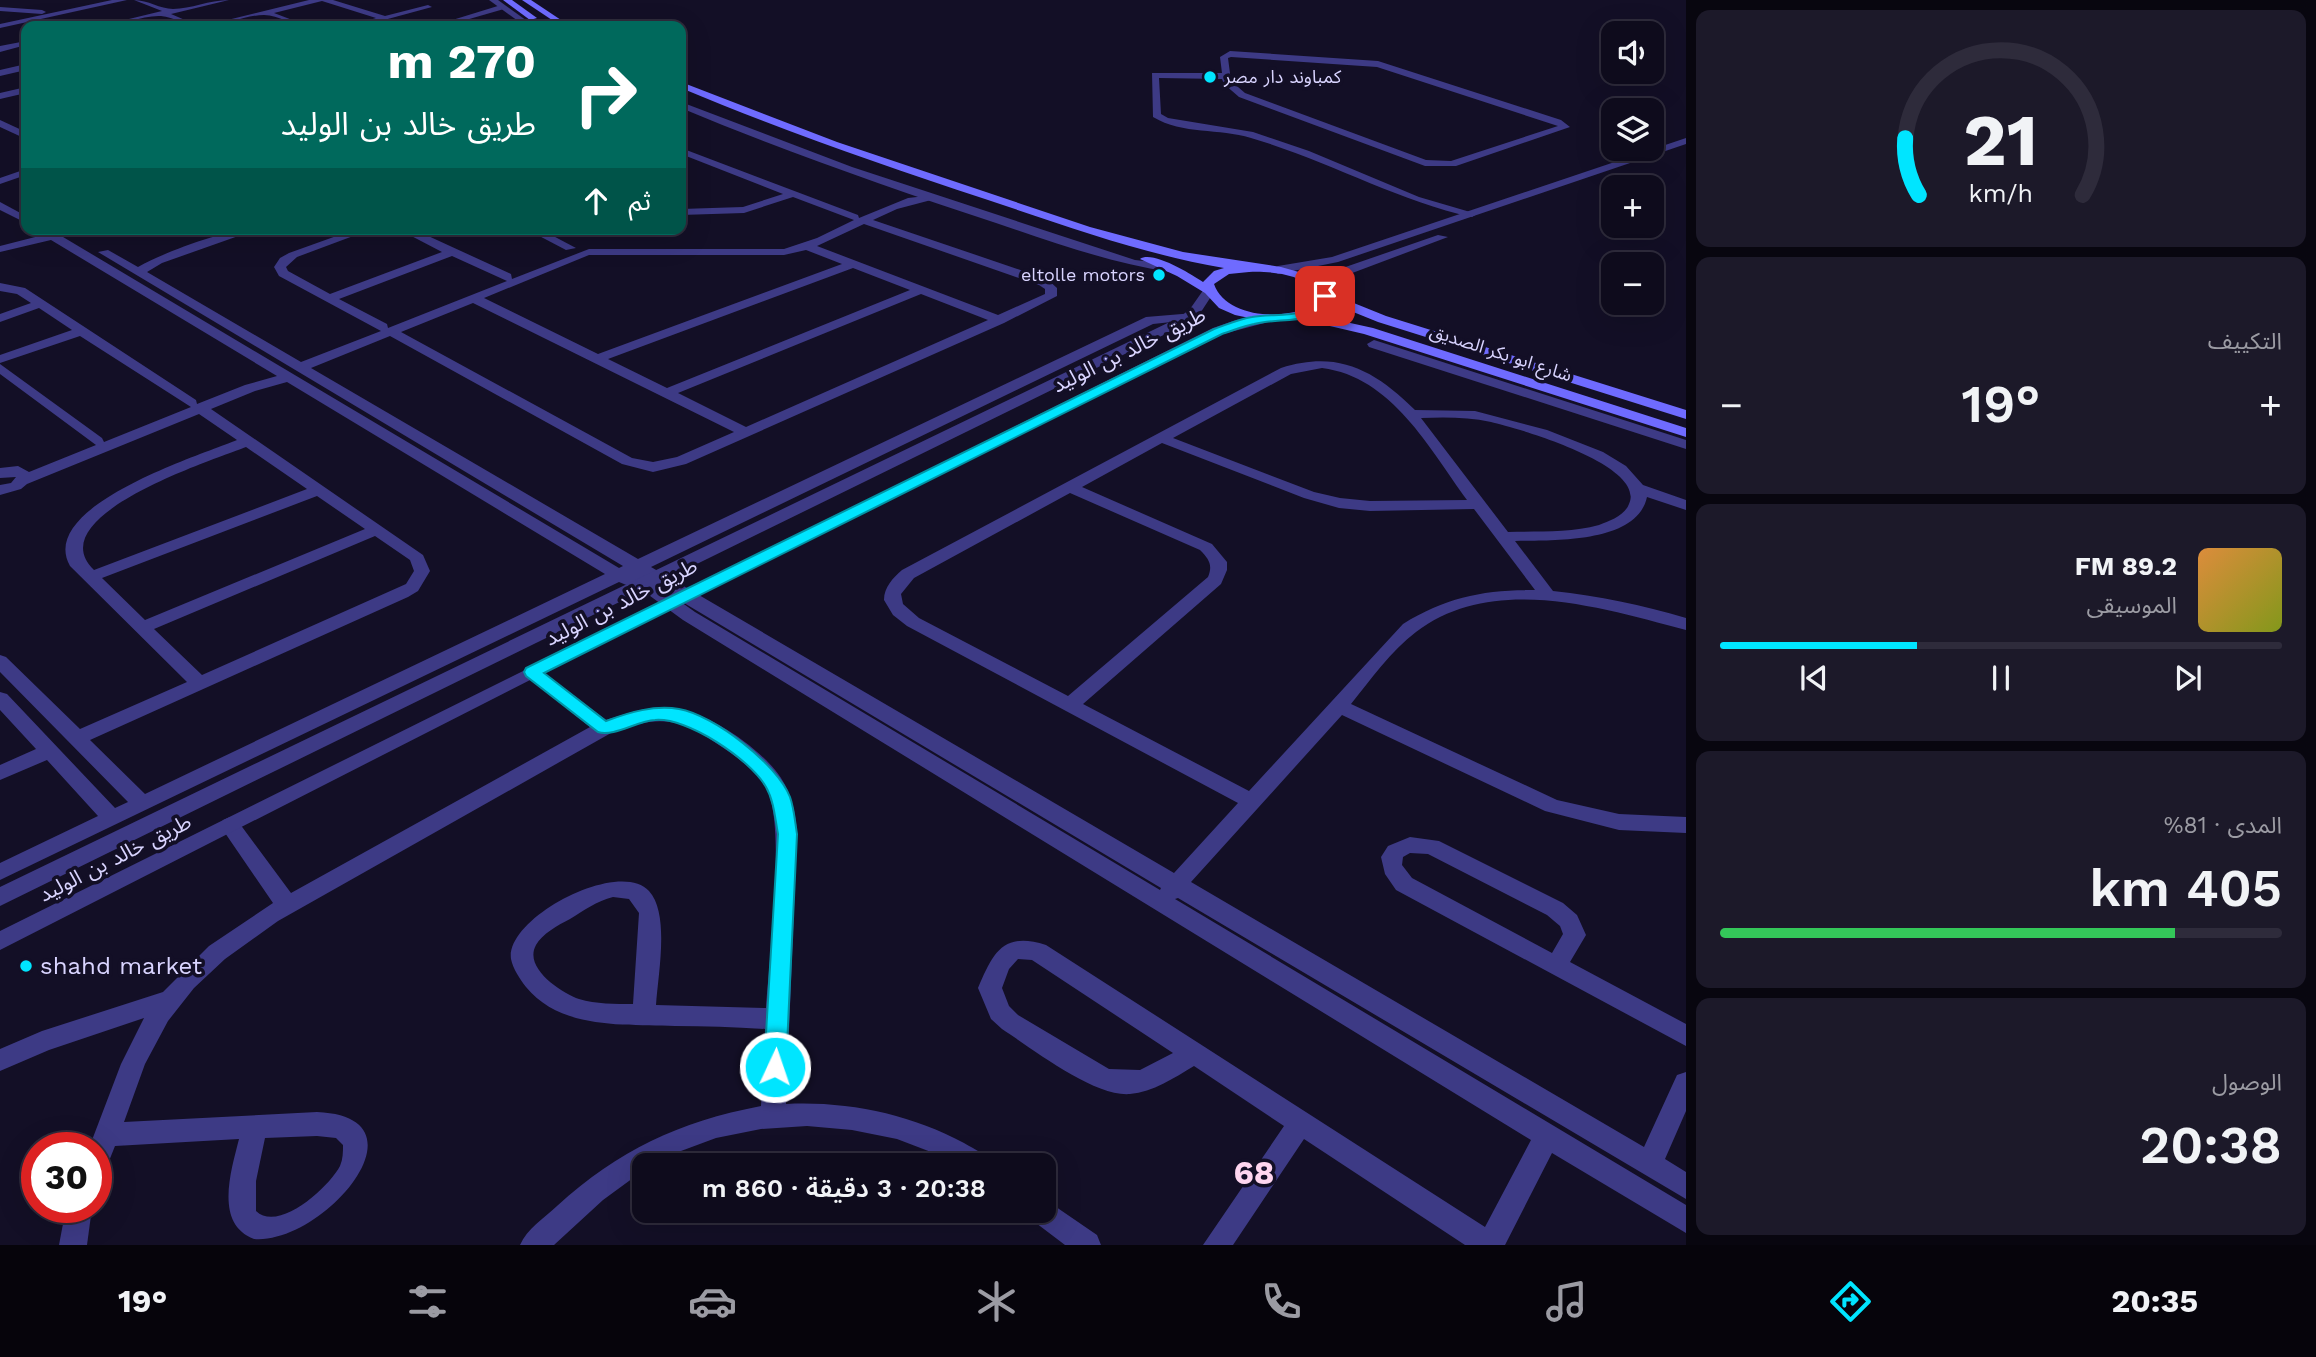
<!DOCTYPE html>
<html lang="ar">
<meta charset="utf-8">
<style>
body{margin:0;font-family:"Work Sans","Noto Sans Arabic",sans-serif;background:#1c1929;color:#f1f3f6;direction:rtl;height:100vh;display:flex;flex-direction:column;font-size:26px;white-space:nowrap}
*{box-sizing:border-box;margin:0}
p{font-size:23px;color:#9b9ba3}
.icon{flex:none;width:38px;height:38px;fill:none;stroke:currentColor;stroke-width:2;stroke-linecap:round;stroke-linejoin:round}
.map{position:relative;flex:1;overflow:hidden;direction:ltr}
.drawer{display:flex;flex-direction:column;gap:10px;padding:10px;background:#08060f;width:630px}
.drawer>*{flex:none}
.banner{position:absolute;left:21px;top:21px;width:665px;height:214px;border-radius:14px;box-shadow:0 7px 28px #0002,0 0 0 2px #2e2b3b;direction:rtl;background:#00695c;color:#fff;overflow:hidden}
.controls{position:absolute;left:1601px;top:21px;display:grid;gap:14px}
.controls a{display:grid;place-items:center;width:63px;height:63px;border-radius:14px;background:#0e0b1c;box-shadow:0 7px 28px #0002,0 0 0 2px #2e2b3b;font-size:35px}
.speed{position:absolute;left:21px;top:1132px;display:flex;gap:14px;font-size:35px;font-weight:700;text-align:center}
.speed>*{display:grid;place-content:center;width:91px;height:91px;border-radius:50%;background:#0e0b1c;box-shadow:0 7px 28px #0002,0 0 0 2px #2e2b3b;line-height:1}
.speed .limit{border:10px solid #d22;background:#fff;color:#111}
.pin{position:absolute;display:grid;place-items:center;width:60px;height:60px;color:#fff;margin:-30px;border-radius:14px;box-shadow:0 4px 10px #0006}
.me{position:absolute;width:77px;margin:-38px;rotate:3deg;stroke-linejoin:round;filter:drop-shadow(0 0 5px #0008)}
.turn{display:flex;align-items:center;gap:24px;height:147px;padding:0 35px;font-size:32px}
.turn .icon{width:91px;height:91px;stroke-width:2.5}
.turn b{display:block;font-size:49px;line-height:60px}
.then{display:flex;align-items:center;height:66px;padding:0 35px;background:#0003;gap:14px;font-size:26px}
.big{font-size:52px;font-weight:600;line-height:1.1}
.drawer .tile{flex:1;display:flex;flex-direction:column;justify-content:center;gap:10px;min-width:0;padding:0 24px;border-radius:14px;background:#1c1929}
.drawer .dial{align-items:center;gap:0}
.dial svg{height:182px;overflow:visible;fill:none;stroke:#2e2b3b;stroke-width:7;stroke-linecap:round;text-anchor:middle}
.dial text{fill:#f1f3f6;stroke:none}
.song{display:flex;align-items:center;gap:21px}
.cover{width:84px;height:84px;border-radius:10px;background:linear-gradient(135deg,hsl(30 70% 55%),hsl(70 70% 35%))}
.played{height:7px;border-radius:4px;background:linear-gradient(90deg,#00e5ff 35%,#2e2b3b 35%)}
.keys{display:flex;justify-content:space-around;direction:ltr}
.heat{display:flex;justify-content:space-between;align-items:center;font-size:38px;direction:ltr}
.charge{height:10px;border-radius:5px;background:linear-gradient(90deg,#34c759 81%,#2e2b3b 0)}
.trip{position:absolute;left:632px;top:1153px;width:424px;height:70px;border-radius:14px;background:#0e0b1c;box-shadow:0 7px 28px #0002,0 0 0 2px #2e2b3b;font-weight:600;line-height:70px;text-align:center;direction:rtl}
.tabs{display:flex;height:112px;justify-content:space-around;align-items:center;background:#06040b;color:#9b9ba3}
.tabs .icon{width:49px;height:49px}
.tabs .on{color:#00e5ff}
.tabs b{font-size:32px;color:#f1f3f6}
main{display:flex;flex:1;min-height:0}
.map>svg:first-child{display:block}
</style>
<main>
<section class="drawer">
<div class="tile dial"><svg viewBox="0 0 100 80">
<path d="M14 69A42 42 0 1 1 86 69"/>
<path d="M14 69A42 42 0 0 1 8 44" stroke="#00e5ff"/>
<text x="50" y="56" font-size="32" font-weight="700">21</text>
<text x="50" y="72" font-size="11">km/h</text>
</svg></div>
<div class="tile"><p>التكييف</p>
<div class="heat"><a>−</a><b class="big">19°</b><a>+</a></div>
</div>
<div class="tile">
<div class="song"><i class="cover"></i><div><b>89.2 FM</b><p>الموسيقى</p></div></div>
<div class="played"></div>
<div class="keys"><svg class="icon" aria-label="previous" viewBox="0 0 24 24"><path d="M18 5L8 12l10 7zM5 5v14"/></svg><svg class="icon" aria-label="pause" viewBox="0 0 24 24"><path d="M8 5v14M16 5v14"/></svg><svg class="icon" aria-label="next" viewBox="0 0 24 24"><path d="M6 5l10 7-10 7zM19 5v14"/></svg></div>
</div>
<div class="tile"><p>المدى · 81%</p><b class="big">405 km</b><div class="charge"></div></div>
<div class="tile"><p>الوصول</p><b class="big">20:38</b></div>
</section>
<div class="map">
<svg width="1686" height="1245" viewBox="0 0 1686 1245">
<rect width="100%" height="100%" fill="#130f26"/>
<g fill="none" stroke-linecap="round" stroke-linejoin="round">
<g fill="#3d3a85" fill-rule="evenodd">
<path d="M112 0H127L0 28V24Z"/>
<path d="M134 0C148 0 160 9 173 9 191 9 209 0 229 0L171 14 199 26C185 26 174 17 161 16 143 15 120 26 100 26L162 11Z"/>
<path d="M309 0H333L385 16 428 5 432 7 362 26H350L376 18 322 1 274 13 308 26C292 26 279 15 264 15 244 15 224 27 203 26Z"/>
<path d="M501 5 504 9 445 26H433Z"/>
<path d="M0 7 42 10 46 12 42 14 0 11Z"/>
<path d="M26 41V45L0 52V46Z"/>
<path d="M1230 51 1378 61 1561 120 1570 127 1456 166H1425L1239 97 1224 84 1222 79 1159 78 1161 114 1168 118 1253 132 1309 151 1419 197 1477 214 1472 217C1395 200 1327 160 1251 138 1219 128 1183 135 1153 117L1152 73H1222L1220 57ZM1231 57 1377 67 1558 126 1451 161 1426 160 1245 93 1231 81 1228 58Z"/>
<path d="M26 64V70L0 76V70Z"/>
<path d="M26 87V93L0 99V93Z"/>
<path d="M0 120 26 132V139L0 127Z"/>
<path d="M681 148 858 215 859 218 908 198 935 195V199L897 209 873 220 1047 279 1057 288V296L1004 323 686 464 653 472 622 464 390 336 311 368 638 559 1146 317 1194 313V319L1190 320 1153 324 651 567 1174 873 1238 803 907 626 893 615 884 600C884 587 893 578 902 570L1281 368C1338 350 1374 370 1415 410L1475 411 1547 430 1603 452 1626 466 1643 485 1686 500V510L1647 497C1637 544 1552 540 1515 541L1553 591C1599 596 1642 605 1686 618V630C1602 608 1493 573 1416 632 1391 651 1371 679 1351 704L1557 800 1619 814 1686 817V833L1619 830 1545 811 1342 715 1191 882 1644 1147 1677 1075 1686 1072V1111L1665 1159 1686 1172V1199L1178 898 1175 899 1686 1205V1233L1552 1153 1505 1245H1465L1304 1139 1233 1245H1203L1284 1126 1194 1066C1174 1078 1153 1092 1130 1094 1094 1097 1033 1049 1002 1029L991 1019 978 988C993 953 1003 931 1046 945L1485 1227 1531 1140 683 620 646 593 619 582 0 880V863L98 816 47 760 0 780V765L36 749 0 710V692L7 694 115 808 128 802 0 672V655L6 657 80 729 187 682 70 566C36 506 201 455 237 440L199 414 27 484 21 489 0 495V485L11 483 16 477 0 478V468L18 466 29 472 96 445 0 374V364L102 438 104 442 191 407 80 336 0 363V355L72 330 39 308 0 322V314L31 303 17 294 0 291V283L25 288 196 400 197 404 245 385 277 376 51 240 0 252V246L43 235 36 229H49L58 234 619 568 623 566 98 252 108 250 138 267C167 251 226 229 258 229L162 263 147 272 301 362 381 331 279 276 274 267 280 258 289 253 356 229H372L297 257 286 267 288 271 330 294 442 252 398 229H413L511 274 512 279 589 249H784L817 238 854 220 793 197 744 213 681 215V209L743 207 783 194 681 154ZM864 224 1039 285 1045 289V294L998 315 817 246ZM806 250 842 264 598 354 484 298 589 255H784ZM452 256 507 281 388 328 387 324 339 299ZM853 268 910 290 667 388 608 359ZM921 294 988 320 746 427 678 393ZM473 303 734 432 677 457 653 462 632 458 401 332ZM1322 368C1392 377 1429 448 1467 500L1370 501 1340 498 1314 492 1173 438 1291 374ZM287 382 605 574 145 794 90 740 408 597 418 591 430 571 423 555 211 409 255 391ZM1421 418C1445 417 1468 417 1491 422 1517 428 1647 465 1629 504 1625 515 1610 521 1599 525 1570 533 1538 531 1508 532ZM1162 443 1304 498 1339 508 1370 511 1474 509 1535 590C1484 590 1447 597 1403 624L1249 791 1083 704 1221 584 1227 570V562L1212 544 1082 487ZM246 447 307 489 94 570C38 516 213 460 246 447ZM1070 493 1200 550C1209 559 1213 565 1208 577L1068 696 919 618 903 604 901 594 914 578ZM317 496 365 529 145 620 102 578ZM375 536 410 560 414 571 406 584 202 675 154 629ZM674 597 1161 888 1160 890 695 612ZM1018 959 1032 960 1173 1053 1140 1070 1109 1069 1018 1015 1009 1006 1002 988 1009 969Z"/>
<path d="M26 169V175L0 184V178Z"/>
<path d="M0 202 26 216V223L0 210Z"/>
<path d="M526 229H540L576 248 566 250Z"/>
<path d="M1374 340 1686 440V449L1369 347 1367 344Z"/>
<path d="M532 666 538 668 606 720C628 713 652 705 675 708 709 713 762 749 781 778 792 795 796 814 797 834L786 1104C847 1101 910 1114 964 1143 975 1150 988 1154 993 1166H954L931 1152 897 1139 852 1130 807 1126 761 1129 716 1138 681 1151 653 1166H644V1170L603 1200 554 1245H520C527 1229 544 1218 557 1206 619 1150 678 1122 761 1106L765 1029C735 1027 705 1026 675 1026 625 1024 561 1030 526 987 520 979 513 969 511 959 505 918 619 858 649 891 670 914 658 974 656 1005L766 1008C769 961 786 827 767 790 757 770 734 755 716 743 677 716 655 716 611 733L278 921 225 959 194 988 168 1021 145 1064 124 1122 317 1112C433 1117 323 1245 254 1239 214 1224 231 1171 239 1139L115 1146 105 1171 96 1174V1148H89L121 1064 144 1018 49 1050 0 1071V1049L42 1031 163 992 209 946 273 903 223 830 220 825 223 820 230 817 237 820 291 893 590 727 526 676 523 672ZM613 897 629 899 639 913 633 1004C615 1004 596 1004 579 999 562 993 523 968 536 945 542 934 558 925 570 919 583 911 597 901 613 897ZM317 1136 336 1138 343 1145C343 1152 343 1159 340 1166 329 1187 279 1233 256 1211V1181L265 1138Z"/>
<path d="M1410 837 1439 841 1563 903 1577 915 1586 935 1570 962 1686 1024V1046L1396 890 1385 874 1381 857 1388 846ZM1410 853 1428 854 1547 915 1560 926 1563 934 1552 953 1412 878 1402 865 1403 857Z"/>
<path d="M1043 1198 1097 1235 1101 1245H1065L1032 1220 1029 1211H1043Z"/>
<path d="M66 1208H92L87 1245H59Z"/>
</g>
<g fill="#3d3a85" fill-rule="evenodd">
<path d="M489 0H498L534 26H525Z"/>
<path d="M681 102 852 167 1135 260 1170 264 1176 268 1170 272C1110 263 1053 242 996 223 890 188 784 151 681 108Z"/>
<path d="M1686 138V144L1338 262 1278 274 1272 270 1278 266 1332 257Z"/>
<path d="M1438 235 1448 237 1339 278 1326 292 1316 289 1331 272Z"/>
<path d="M1208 288 1214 292 1199 315 1188 323 0 906V887L1180 317 1190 309 1204 289Z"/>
<path d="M1268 314 1274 318 1272 321 1223 334 538 676 0 950V931L1213 328 1236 320Z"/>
</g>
<g fill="#6f6bff" fill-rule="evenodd">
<path d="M503 0H512L537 18 530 20Z"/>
<path d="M522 0H531L570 26H561Z"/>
<path d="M681 82 837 142 1090 227 1183 252 1281 267 1306 274 1322 284 1329 293 1386 316 1686 410V419L1378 322 1331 303 1314 315 1373 328 1686 428V437L1364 334 1300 319 1259 320 1235 315 1219 308 1205 293 1177 276 1140 259C1152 250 1191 274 1203 282L1214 271 1224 268C1142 254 1063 225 985 199 882 165 781 130 681 88ZM1249 272C1272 271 1313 274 1319 301 1293 322 1226 320 1214 284L1229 274Z"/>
</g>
</g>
<path fill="#00e5ff" stroke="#0095a6" stroke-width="2" d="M1325 292 1331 296V302C1310 326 1282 317 1254 324 1243 326 1232 331 1222 334L544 673 606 721C630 712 654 705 679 709 714 715 777 764 790 797 794 808 795 822 797 834L786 1067 783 1074 775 1077 767 1074 764 1067 778 834C775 818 774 801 766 787 750 759 687 717 655 720 637 721 614 737 598 732L526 676 524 672 526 668 1214 329C1226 325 1239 319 1252 317 1276 312 1312 322 1321 293Z"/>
<g fill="#00e5ff" stroke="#130f26" stroke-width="2.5">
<circle cx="1210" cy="77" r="7"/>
<circle cx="1159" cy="275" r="7"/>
<circle cx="26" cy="966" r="7"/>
</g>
<g text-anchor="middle" stroke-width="7" stroke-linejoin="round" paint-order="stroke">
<g font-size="18" fill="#d9d4ff" stroke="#130f26" text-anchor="start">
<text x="1224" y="83">كمباوند دار مصر</text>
<text x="1145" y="281" text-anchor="end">eltolle motors</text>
</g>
<g font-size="18" fill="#d9d4ff" stroke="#130f26">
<text transform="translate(1501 353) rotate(18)" y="6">شارع ابو بكر الصديق</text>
</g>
<g font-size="21" fill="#d9d4ff" stroke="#130f26">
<text transform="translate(1129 350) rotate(-26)" y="7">طريق خالد بن الوليد</text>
<text transform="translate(621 602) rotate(-27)" y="7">طريق خالد بن الوليد</text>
<text transform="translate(115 858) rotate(-27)" y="7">طريق خالد بن الوليد</text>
</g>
<g font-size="24" fill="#d9d4ff" stroke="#130f26" text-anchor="start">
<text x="40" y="974">shahd market</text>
</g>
<g font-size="33" font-weight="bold" fill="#ffd6f0" stroke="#130f26">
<text x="1254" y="1184">68</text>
</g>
</g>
</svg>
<div class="controls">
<a><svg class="icon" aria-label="sound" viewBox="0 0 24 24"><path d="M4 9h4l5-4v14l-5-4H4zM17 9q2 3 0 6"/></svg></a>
<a><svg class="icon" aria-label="layers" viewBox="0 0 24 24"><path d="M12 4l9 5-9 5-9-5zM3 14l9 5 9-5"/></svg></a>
<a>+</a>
<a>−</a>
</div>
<div class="speed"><div class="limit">30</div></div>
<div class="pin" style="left:1325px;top:296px;background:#d93025"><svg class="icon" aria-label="arrive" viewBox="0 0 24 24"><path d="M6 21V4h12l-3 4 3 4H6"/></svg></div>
<svg class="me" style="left:775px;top:1067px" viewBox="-20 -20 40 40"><circle r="17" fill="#00e5ff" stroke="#fff" stroke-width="3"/><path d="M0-11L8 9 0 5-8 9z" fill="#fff"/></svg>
<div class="trip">20:38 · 3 دقيقة · 860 m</div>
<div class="banner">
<div class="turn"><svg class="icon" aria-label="right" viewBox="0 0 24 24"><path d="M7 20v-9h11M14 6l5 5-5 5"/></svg><div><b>270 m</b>طريق خالد بن الوليد</div></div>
<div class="then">ثم<svg class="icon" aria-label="ahead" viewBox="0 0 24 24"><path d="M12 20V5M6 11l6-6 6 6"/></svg></div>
</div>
</div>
</main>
<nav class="tabs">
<b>20:35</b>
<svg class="icon on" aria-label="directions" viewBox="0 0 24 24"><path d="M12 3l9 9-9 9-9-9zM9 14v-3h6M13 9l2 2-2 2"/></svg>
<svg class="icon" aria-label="music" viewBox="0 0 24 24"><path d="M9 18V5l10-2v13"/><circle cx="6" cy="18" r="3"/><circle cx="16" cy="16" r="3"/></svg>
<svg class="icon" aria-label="phone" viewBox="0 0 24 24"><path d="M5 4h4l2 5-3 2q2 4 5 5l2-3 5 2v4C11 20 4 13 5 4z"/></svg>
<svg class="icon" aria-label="climate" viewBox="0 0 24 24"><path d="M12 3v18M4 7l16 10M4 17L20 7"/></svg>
<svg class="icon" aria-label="car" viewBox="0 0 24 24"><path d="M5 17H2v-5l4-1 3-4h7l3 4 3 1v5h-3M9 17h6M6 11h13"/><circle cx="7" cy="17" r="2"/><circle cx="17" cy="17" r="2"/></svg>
<svg class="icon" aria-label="filters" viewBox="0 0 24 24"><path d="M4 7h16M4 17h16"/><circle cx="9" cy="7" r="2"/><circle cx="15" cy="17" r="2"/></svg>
<b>19°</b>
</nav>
